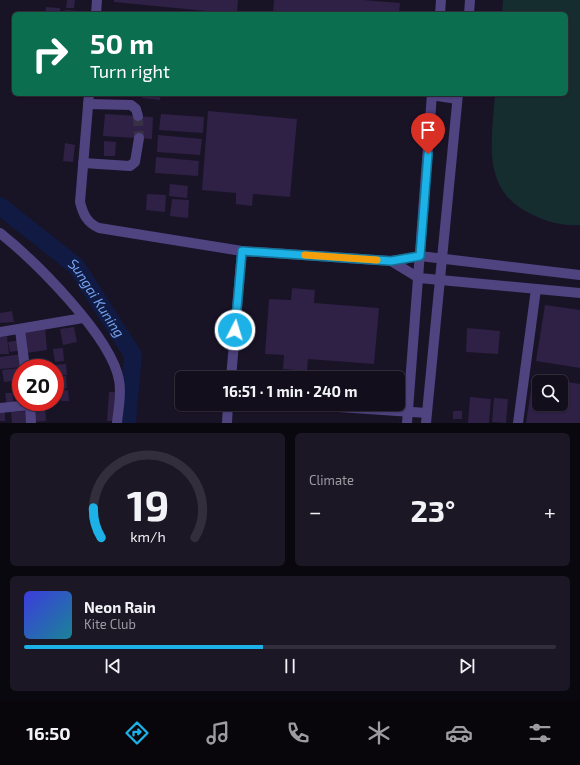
<!DOCTYPE html>
<meta charset="utf-8">
<style>
body{margin:0;font-family:"Exo 2",sans-serif;background:#1c1725;color:#f1f3f6;height:100vh;display:flex;flex-direction:column;font-size:15px;white-space:nowrap}
*{box-sizing:border-box;margin:0}
p{font-size:13px;color:#9d9ca3}
.icon{flex:none;width:22px;height:22px;fill:none;stroke:currentColor;stroke-width:2;stroke-linecap:round;stroke-linejoin:round}
.map{position:relative;height:423px;overflow:hidden}
.sheet{display:flex;flex-direction:column;gap:10px;padding:10px;background:#0a080f;flex:1}
.sheet>*{flex:none}
.hud{position:absolute;left:12px;top:12px;width:556px;height:84px;border-radius:6px;box-shadow:0 1px 3px #0004,0 0 0 1px #322e3b;background:#0b6e4f;color:#fff;overflow:hidden}
.buttons{position:absolute;left:532px;top:375px;display:grid;gap:8px}
.buttons a{display:grid;place-items:center;width:36px;height:36px;border-radius:6px;background:#130e1c;box-shadow:0 1px 3px #0004,0 0 0 1px #322e3b;font-size:20px}
.speed{position:absolute;left:12px;top:359px;display:flex;gap:8px;font-size:20px;font-weight:700;text-align:center}
.speed>*{display:grid;place-content:center;width:52px;height:52px;border-radius:50%;background:#130e1c;box-shadow:0 1px 3px #0004,0 0 0 1px #322e3b;line-height:1}
.speed .limit{border:6px solid #d22;background:#fff;color:#111}
.pin{position:absolute;display:grid;place-items:center;width:34px;height:34px;color:#fff;margin:-41px -17px;border-radius:50% 50% 50% 0;rotate:-45deg;box-shadow:0 0 4px #0007}
.pin .icon{rotate:45deg}
.me{position:absolute;width:44px;margin:-22px;rotate:5deg;stroke-linejoin:round;filter:drop-shadow(0 0 3px #0008)}
.turn{display:flex;align-items:center;gap:14px;height:84px;padding:0 12px;font-size:18px}
.turn .icon{width:52px;height:52px;stroke-width:2.5}
.turn b{display:block;font-size:28px;line-height:34px}
.big{font-size:30px;font-weight:700;line-height:1.1}
.sheet .card{flex:1;display:flex;flex-direction:column;justify-content:center;gap:6px;min-width:0;padding:0 14px;border-radius:6px;background:#1c1725}
.sheet .dial{align-items:center;gap:0}
.dial svg{height:104px;overflow:visible;fill:none;stroke:#322e3b;stroke-width:7;stroke-linecap:round;text-anchor:middle}
.dial text{fill:#f1f3f6;stroke:none}
.song{display:flex;align-items:center;gap:12px}
.cover{width:48px;height:48px;border-radius:6px;background:linear-gradient(135deg,hsl(240 70% 55%),hsl(190 70% 35%))}
.played{height:4px;border-radius:2px;background:linear-gradient(90deg,#1cb1e7 45%,#322e3b 45%)}
.keys{display:flex;justify-content:space-around;direction:ltr}
.heat{display:flex;justify-content:space-between;align-items:center;font-size:22px;direction:ltr}
.sheet .tiles{flex:1;display:grid;gap:10px;grid-template-columns:1fr 1fr}
.card:last-child{grid-column:span 2}
.trip{position:absolute;left:175px;top:371px;width:230px;height:40px;border-radius:6px;background:#130e1c;box-shadow:0 1px 3px #0004,0 0 0 1px #322e3b;font-weight:700;line-height:40px;text-align:center}
.dock{display:flex;height:64px;justify-content:space-around;align-items:center;background:#08060b;color:#9d9ca3}
.dock .icon{width:28px;height:28px}
.dock .current{color:#1cb1e7}
.dock b{font-size:18px;color:#f1f3f6}
.map>svg:first-child{display:block}
</style>
<div class="map">
<svg width="580" height="423" viewBox="0 0 580 423">
<rect width="100%" height="100%" fill="#191326"/>
<path fill="#162d30" d="M503 0H580V225C562 226 548 222 533 215 480 191 492 141 495 94H566V14H502Z"/>
<g fill="none" stroke-linecap="round" stroke-linejoin="round">
<path stroke="#101a42" stroke-width="18" id="s1" d="M0 206 76 266 133 355 127 423"/>
</g>
<g fill="#2e2145">
<path d="M67 0H75L74 8H66Z"/>
<path d="M114 0H238L237 14 114 2Z"/>
<path d="M274 0H363L400 3 399 14H273Z"/>
<path d="M46 7 60 8V14H45Z"/>
<path d="M65 10 79 11 78 14H65Z"/>
<path d="M143 94H161L160 100 142 98Z"/>
<path d="M208 111 297 119 290 197 253 194 252 206 236 204V193L202 190Z"/>
<path d="M105 114 153 117 152 139 103 136Z"/>
<path d="M161 114 204 117 203 133 159 130Z"/>
<path d="M158 135 202 139 200 155 157 152Z"/>
<path d="M104 141 116 142 115 156H104Z"/>
<path d="M65 143 75 145 73 162 63 161Z"/>
<path d="M156 157 199 161 198 176 155 173Z"/>
<path d="M170 184 188 186 187 198 169 196Z"/>
<path d="M147 194 166 195 165 212 146 210Z"/>
<path d="M172 199 189 200 188 218 170 216Z"/>
<path d="M292 288 315 290 314 303 379 308 374 364 308 359 307 371 283 369 284 355 265 354 269 299 291 300Z"/>
<path d="M545 305 580 310V368L536 361Z"/>
<path d="M12 311 14 322 0 323V313Z"/>
<path d="M74 327 77 342 63 345 60 329Z"/>
<path d="M45 328 47 350 26 353 23 330Z"/>
<path d="M467 328 500 331 498 354 466 352Z"/>
<path d="M7 336 9 354H0V337Z"/>
<path d="M20 340 22 350 10 352 8 342Z"/>
<path d="M63 348 64 361 55 362 53 349Z"/>
<path d="M22 354 23 367 0 369V357Z"/>
<path d="M51 363V368H41L40 364Z"/>
<path d="M66 364 67 375 55 376 54 365Z"/>
<path d="M21 368V380L4 382 2 370Z"/>
<path d="M66 376 67 388 55 390V378Z"/>
<path d="M533 377 559 381 539 382V404H561V381L580 384V423H526Z"/>
<path d="M68 390 69 401H61L60 391Z"/>
<path d="M59 391 60 402H55V392Z"/>
<path d="M21 392V402H17L16 393Z"/>
<path d="M109 392H115L114 421H107Z"/>
<path d="M5 393H12L14 404 7 405Z"/>
<path d="M470 397 491 399 489 423H468Z"/>
<path d="M494 398 508 399 506 423 492 422Z"/>
<path d="M33 402H45L46 421 34 422Z"/>
<rect x="0" y="411" width="5" height="10"/>
<path d="M26 411 27 423H12L11 412Z"/>
<rect x="453" y="411" width="9" height="8"/>
</g>
<g fill="none" stroke-linecap="round" stroke-linejoin="round">
<path stroke="#383146" stroke-width="10" stroke-dasharray="10 5" stroke-linecap="butt" d="M138 116 139 138"/>
<g stroke="#4f4380" stroke-width="10">
<path d="M96 14 97 0"/>
<path d="M440 14 441 0"/>
<path d="M469 14 470 0"/>
<path d="M89 94 80 202C83 214 87 223 99 228L242 251 391 261 420 256 580 275"/>
<path d="M431 95 457 99"/>
<path d="M88 104 131 105 136 109 138 116"/>
<path d="M83 163 130 166 135 162 139 138"/>
<path d="M0 233C35 261 111 336 119 380 122 394 118 410 117 423"/>
<path d="M391 261 419 278 580 293"/>
<path d="M20 330 25 368"/>
<path d="M0 332 83 318"/>
<path d="M231 378 242 251"/>
<path d="M30 402 31 423"/>
<path d="M294 404 427 413"/>
<path d="M0 408 30 405"/>
<path d="M227 423 228 404"/>
<path d="M407 423 432 94"/>
<path d="M426 423 458 94"/>
<path d="M518 423 536 289"/>
</g>
</g>
<g fill="none" stroke-linecap="round" stroke-linejoin="round">
<defs>
<path id="route" d="M235 330 242 251 391 261 420 256 428 154"/>
</defs>
<use href="#route" stroke="#127396" stroke-width="10"/>
<use href="#route" stroke="#1cb1e7" stroke-width="7"/>
<path stroke="#f59e0b" stroke-width="7" d="M305 255 377 260"/>
</g>
<g text-anchor="middle" stroke-width="4" stroke-linejoin="round" paint-order="stroke">
<g font-size="14" font-style="italic" fill="#75a3f0" stroke="#191326">
<text dy="5" stroke="none"><textPath href="#s1" startOffset="135">Sungai Kuning</textPath></text>
</g>
</g>
</svg>
<div class="buttons">
<a><svg class="icon" aria-label="search" viewBox="0 0 24 24"><circle cx="10" cy="10" r="6"/><path d="M15 15l6 6"/></svg></a>
</div>
<div class="speed"><div class="limit">20</div></div>
<div class="pin" style="left:428px;top:154px;background:#d93025"><svg class="icon" aria-label="arrive" viewBox="0 0 24 24"><path d="M6 21V4h12l-3 4 3 4H6"/></svg></div>
<svg class="me" style="left:235px;top:330px" viewBox="-20 -20 40 40"><circle r="17" fill="#1cb1e7" stroke="#fff" stroke-width="3"/><path d="M0-11L8 9 0 5-8 9z" fill="#fff"/></svg>
<div class="trip">16:51 · 1 min · 240 m</div>
<div class="hud">
<div class="turn"><svg class="icon" aria-label="right" viewBox="0 0 24 24"><path d="M7 20v-9h11M14 6l5 5-5 5"/></svg><div><b>50 m</b>Turn right</div></div>
</div>
</div>
<section class="sheet">
<div class="tiles">
<div class="card dial"><svg viewBox="0 0 100 80">
<path d="M14 69A42 42 0 1 1 86 69"/>
<path d="M14 69A42 42 0 0 1 8 46" stroke="#1cb1e7"/>
<text x="50" y="56" font-size="32" font-weight="700">19</text>
<text x="50" y="72" font-size="11">km/h</text>
</svg></div>
<div class="card"><p>Climate</p>
<div class="heat"><a>−</a><b class="big">23°</b><a>+</a></div>
</div>
<div class="card">
<div class="song"><i class="cover"></i><div><b>Neon Rain</b><p>Kite Club</p></div></div>
<div class="played"></div>
<div class="keys"><svg class="icon" aria-label="previous" viewBox="0 0 24 24"><path d="M18 5L8 12l10 7zM5 5v14"/></svg><svg class="icon" aria-label="pause" viewBox="0 0 24 24"><path d="M8 5v14M16 5v14"/></svg><svg class="icon" aria-label="next" viewBox="0 0 24 24"><path d="M6 5l10 7-10 7zM19 5v14"/></svg></div>
</div>
</div>
</section>
<nav class="dock">
<b>16:50</b>
<svg class="icon current" aria-label="directions" viewBox="0 0 24 24"><path d="M12 3l9 9-9 9-9-9zM9 14v-3h6M13 9l2 2-2 2"/></svg>
<svg class="icon" aria-label="music" viewBox="0 0 24 24"><path d="M9 18V5l10-2v13"/><circle cx="6" cy="18" r="3"/><circle cx="16" cy="16" r="3"/></svg>
<svg class="icon" aria-label="phone" viewBox="0 0 24 24"><path d="M5 4h4l2 5-3 2q2 4 5 5l2-3 5 2v4C11 20 4 13 5 4z"/></svg>
<svg class="icon" aria-label="climate" viewBox="0 0 24 24"><path d="M12 3v18M4 7l16 10M4 17L20 7"/></svg>
<svg class="icon" aria-label="car" viewBox="0 0 24 24"><path d="M5 17H2v-5l4-1 3-4h7l3 4 3 1v5h-3M9 17h6M6 11h13"/><circle cx="7" cy="17" r="2"/><circle cx="17" cy="17" r="2"/></svg>
<svg class="icon" aria-label="filters" viewBox="0 0 24 24"><path d="M4 7h16M4 17h16"/><circle cx="9" cy="7" r="2"/><circle cx="15" cy="17" r="2"/></svg>
</nav>
